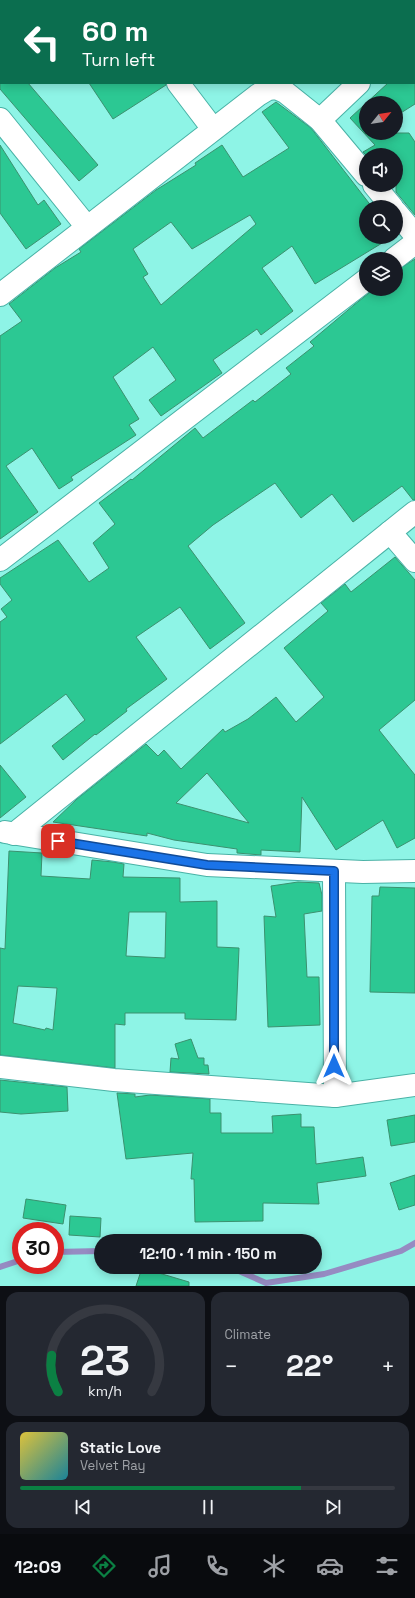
<!DOCTYPE html>
<meta charset="utf-8">
<style>
body{margin:0;font-family:"Space Grotesk",sans-serif;background:#242831;color:#f1f3f6;height:100vh;display:flex;flex-direction:column;font-size:15px;white-space:nowrap}
*{box-sizing:border-box;margin:0}
p{font-size:13px;color:#9ea1a6}
.icon{flex:none;width:22px;height:22px;fill:none;stroke:currentColor;stroke-width:2;stroke-linecap:round;stroke-linejoin:round}
.map{position:relative;height:1286px;overflow:hidden}
.sheet{display:flex;flex-direction:column;gap:6px;padding:6px;background:#0d0f14;flex:1}
.sheet>*{flex:none}
.banner{position:absolute;left:0px;top:0px;width:415px;height:84px;box-shadow:0 2px 10px #0003;background:#0b6e4f;color:#fff;overflow:hidden}
.needle{width:26px;rotate:60deg}
.controls{position:absolute;left:359px;top:96px;display:grid;gap:8px}
.controls a{display:grid;place-items:center;width:44px;height:44px;border-radius:50%;background:#171b24;box-shadow:0 2px 10px #0003;font-size:20px}
.speed{position:absolute;left:12px;top:1222px;display:flex;gap:8px;font-size:20px;font-weight:700;text-align:center}
.speed>*{display:grid;place-content:center;width:52px;height:52px;border-radius:50%;background:#171b24;box-shadow:0 2px 10px #0003;line-height:1}
.speed .limit{border:6px solid #d22;background:#fff;color:#111}
.pin{position:absolute;display:grid;place-items:center;width:34px;height:34px;color:#fff;margin:-17px;border-radius:8px;box-shadow:0 2px 6px #0006}
.me{position:absolute;width:44px;margin:-22px;rotate:0deg;stroke-linejoin:round;filter:drop-shadow(0 0 3px #0008)}
.turn{display:flex;align-items:center;gap:14px;height:84px;padding:0 16px;font-size:18px}
.turn .icon{width:52px;height:52px;stroke-width:2.5}
.turn b{display:block;font-size:28px;line-height:34px}
.big{font-size:30px;font-weight:800;line-height:1.1}
.sheet .card{flex:1;display:flex;flex-direction:column;justify-content:center;gap:6px;min-width:0;padding:0 14px;border-radius:12px;background:#242831}
.sheet .dial{align-items:center;gap:0}
.dial svg{height:104px;overflow:visible;fill:none;stroke:#363941;stroke-width:7;stroke-linecap:round;text-anchor:middle}
.dial text{fill:#f1f3f6;stroke:none}
.song{display:flex;align-items:center;gap:12px}
.cover{width:48px;height:48px;border-radius:6px;background:linear-gradient(135deg,hsl(50 70% 55%),hsl(190 70% 35%))}
.played{height:4px;border-radius:2px;background:linear-gradient(90deg,#0b8043 75%,#363941 75%)}
.keys{display:flex;justify-content:space-around;direction:ltr}
.heat{display:flex;justify-content:space-between;align-items:center;font-size:22px;direction:ltr}
.sheet .tiles{flex:1;display:grid;gap:6px;grid-template-columns:1fr 1fr}
.card:last-child{grid-column:span 2}
.trip{position:absolute;left:94px;top:1234px;width:228px;height:40px;border-radius:20px;background:#171b24;box-shadow:0 2px 10px #0003;font-weight:800;line-height:40px;text-align:center}
.dock{display:flex;height:64px;justify-content:space-around;align-items:center;background:#090b0e;color:#9ea1a6}
.dock .icon{width:28px;height:28px}
.dock .selected{color:#0b8043}
.dock b{font-size:18px;color:#f1f3f6}
.map>svg:first-child{display:block}
</style>
<div class="map">
<svg width="415" height="1286" viewBox="0 0 415 1286">
<rect width="100%" height="100%" fill="#8ef4e6"/>
<g fill="none" stroke-linecap="round" stroke-linejoin="round">
<g stroke="#968bc2" stroke-width="6">
<path d="M55 1252 101 1251"/>
<path d="M0 1267 21 1260"/>
<path d="M230 1267 266 1283 324 1274 401 1251 415 1243"/>
</g>
</g>
<g fill="#2cc893" stroke="#3b916f" fill-rule="evenodd">
<path d="M0 83H28L98 165 79 181 0 89Z"/>
<path d="M89 83H166V85L113 119Z"/>
<path d="M388 83H415V104L396 116V103H366V133H409L415 142V215L396 192V155H366L363 152 375 145 350 118Z"/>
<path d="M276 102 311 128 372 207H366V237H392L315 284 292 246 262 268 293 311 261 335 257 329 213 360 222 373 161 416 149 400 176 380 153 347 113 377 139 419 129 425 136 435 71 477 73 480 59 489 32 448 6 466 38 512 0 539V336L22 321 9 304 55 268 81 252 79 249 156 190 196 165 195 163 222 145 243 177 289 148 262 112ZM250 215 256 224 161 305 143 277 148 274 133 249 171 222 192 249Z"/>
<path d="M0 145 38 205 44 200 61 224 26 249 0 213Z"/>
<path d="M415 259V500H413L402 486 353 522 332 494 301 518 275 483 213 525 188 546 245 623 210 649 180 607 136 637 167 679 126 709 127 711 96 735 95 734 63 760 52 746 85 720 66 694 0 744V622L7 617 1 609 12 600 0 584V578L58 540 89 582 109 568 93 543 115 524 99 503 131 479 132 480 195 428 203 438 253 400 255 402 291 374 286 368 314 346 310 342 354 305 374 289H396V271Z"/>
<path d="M395 557 415 580V700L379 730 415 775V838L397 848 383 820 336 850 302 797 300 852 261 850V855L237 853V849L174 840 147 833V836L53 822 77 799 146 744 158 756 164 750 181 769 223 729 225 732 248 719 276 697 296 722 324 697 284 648 328 611 321 603 345 584 351 592ZM207 773 249 823 176 803Z"/>
<path d="M0 765 26 797 0 818Z"/>
<path d="M9 851 42 853 41 876 90 879 92 860 113 862 124 864 123 877 180 878V902L217 901V947L239 948 236 1020 185 1019V1013H125V1025L115 1024V1068L0 1055V948L5 949ZM129 912H166L165 958 126 956ZM18 986 57 988 53 1030 46 1028 45 1030 13 1023Z"/>
<path d="M298 882 319 883 322 895V911L304 914 307 977H319L320 1025 268 1027 264 916 276 917 271 886Z"/>
<path d="M380 887 415 888V993L370 992 372 896H379Z"/>
<path d="M191 1039 198 1058H204V1065H208L209 1074 170 1072 171 1058 179 1059 175 1044Z"/>
<path d="M0 1080 67 1087 68 1111 21 1114 0 1112Z"/>
<path d="M117 1093 135 1094V1097L150 1095 210 1099V1113H221V1133H273L272 1116 301 1114V1127H314L316 1164 363 1157 366 1176 317 1183 319 1204 263 1203V1221L195 1222 194 1179H191L193 1153 126 1159Z"/>
<path d="M415 1115V1142L391 1146 387 1120Z"/>
<path d="M415 1175V1205L399 1210 390 1183Z"/>
<path d="M26 1199 66 1205 63 1224 23 1218Z"/>
<path d="M70 1216 101 1218 100 1237 69 1235Z"/>
<path d="M142 1268 189 1282V1286H136Z"/>
</g>
<g fill="none" stroke-linecap="round" stroke-linejoin="round">
<defs>
<g id="minor">
<path d="M115 0 116 1"/>
<path d="M319 0 320 1"/>
<path d="M414 31 415 30"/>
<path d="M178 83 213 129"/>
<path d="M0 119 87 227"/>
<path d="M320 120 359 83"/>
<path d="M374 185 392 207"/>
<path d="M396 212 415 235"/>
<path d="M394 259 415 243"/>
<path d="M0 295 258 95 268 89 276 88 285 92 320 120 366 175"/>
<path d="M390 532 415 561"/>
<path d="M0 560 366 280"/>
<path d="M5 832 207 865 363 872 415 871"/>
<path d="M14 834 415 512"/>
<path d="M334 871 335 1096"/>
<path d="M0 1067 114 1080 335 1096 415 1085"/>
</g>
</defs>
<use href="#minor" stroke="#49b2a6" stroke-width="24"/>
<use href="#minor" stroke="#fff" stroke-width="22"/>
</g>
<g fill="none" stroke-linecap="round" stroke-linejoin="round">
<defs>
<path id="route" d="M58 841 207 865 334 871V1066"/>
</defs>
<use href="#route" stroke="#114b97" stroke-width="10"/>
<use href="#route" stroke="#1a73e8" stroke-width="7"/>
</g>
</svg>
<div class="controls">
<a><svg class="needle" viewBox="-14 -14 28 28"><path d="M0-13l5 13h-10z" fill="#e53935"/><path d="M0 13l5-13h-10z" fill="#9ea1a6"/></svg></a>
<a><svg class="icon" aria-label="sound" viewBox="0 0 24 24"><path d="M4 9h4l5-4v14l-5-4H4zM17 9q2 3 0 6"/></svg></a>
<a><svg class="icon" aria-label="search" viewBox="0 0 24 24"><circle cx="10" cy="10" r="6"/><path d="M15 15l6 6"/></svg></a>
<a><svg class="icon" aria-label="layers" viewBox="0 0 24 24"><path d="M12 4l9 5-9 5-9-5zM3 14l9 5 9-5"/></svg></a>
</div>
<div class="speed"><div class="limit">30</div></div>
<div class="pin" style="left:58px;top:841px;background:#d93025"><svg class="icon" aria-label="arrive" viewBox="0 0 24 24"><path d="M6 21V4h12l-3 4 3 4H6"/></svg></div>
<svg class="me" style="left:334px;top:1066px" viewBox="-20 -20 40 40"><path d="M0-17L14 15 0 8-14 15z" fill="#1a73e8" stroke="#fff" stroke-width="4"/></svg>
<div class="trip">12:10 · 1 min · 150 m</div>
<div class="banner">
<div class="turn"><svg class="icon" aria-label="left" viewBox="0 0 24 24"><path d="M17 20v-9H6M10 6l-5 5 5 5"/></svg><div><b>60 m</b>Turn left</div></div>
</div>
</div>
<section class="sheet">
<div class="tiles">
<div class="card dial"><svg viewBox="0 0 100 80">
<path d="M14 69A42 42 0 1 1 86 69"/>
<path d="M14 69A42 42 0 0 1 9 41" stroke="#0b8043"/>
<text x="50" y="56" font-size="32" font-weight="700">23</text>
<text x="50" y="72" font-size="11">km/h</text>
</svg></div>
<div class="card"><p>Climate</p>
<div class="heat"><a>−</a><b class="big">22°</b><a>+</a></div>
</div>
<div class="card">
<div class="song"><i class="cover"></i><div><b>Static Love</b><p>Velvet Ray</p></div></div>
<div class="played"></div>
<div class="keys"><svg class="icon" aria-label="previous" viewBox="0 0 24 24"><path d="M18 5L8 12l10 7zM5 5v14"/></svg><svg class="icon" aria-label="pause" viewBox="0 0 24 24"><path d="M8 5v14M16 5v14"/></svg><svg class="icon" aria-label="next" viewBox="0 0 24 24"><path d="M6 5l10 7-10 7zM19 5v14"/></svg></div>
</div>
</div>
</section>
<nav class="dock">
<b>12:09</b>
<svg class="icon selected" aria-label="directions" viewBox="0 0 24 24"><path d="M12 3l9 9-9 9-9-9zM9 14v-3h6M13 9l2 2-2 2"/></svg>
<svg class="icon" aria-label="music" viewBox="0 0 24 24"><path d="M9 18V5l10-2v13"/><circle cx="6" cy="18" r="3"/><circle cx="16" cy="16" r="3"/></svg>
<svg class="icon" aria-label="phone" viewBox="0 0 24 24"><path d="M5 4h4l2 5-3 2q2 4 5 5l2-3 5 2v4C11 20 4 13 5 4z"/></svg>
<svg class="icon" aria-label="climate" viewBox="0 0 24 24"><path d="M12 3v18M4 7l16 10M4 17L20 7"/></svg>
<svg class="icon" aria-label="car" viewBox="0 0 24 24"><path d="M5 17H2v-5l4-1 3-4h7l3 4 3 1v5h-3M9 17h6M6 11h13"/><circle cx="7" cy="17" r="2"/><circle cx="17" cy="17" r="2"/></svg>
<svg class="icon" aria-label="filters" viewBox="0 0 24 24"><path d="M4 7h16M4 17h16"/><circle cx="9" cy="7" r="2"/><circle cx="15" cy="17" r="2"/></svg>
</nav>
